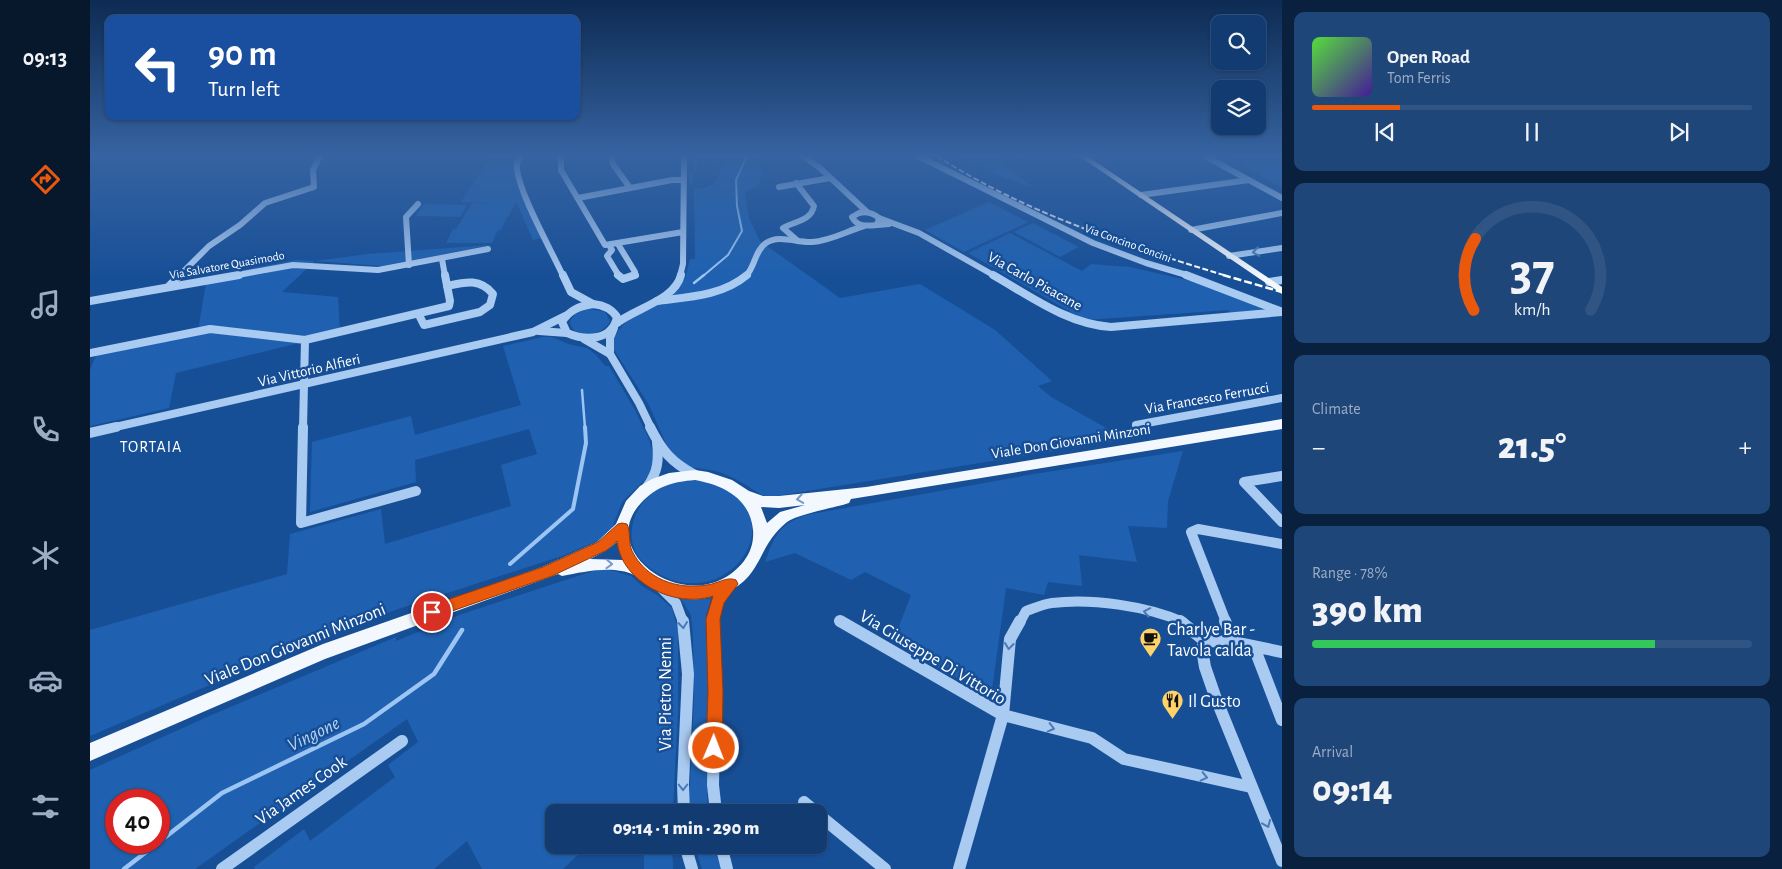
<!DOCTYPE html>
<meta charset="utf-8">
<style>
body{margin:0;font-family:"Alegreya Sans",sans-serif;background:#1e4679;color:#f1f3f6;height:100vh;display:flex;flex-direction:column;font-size:19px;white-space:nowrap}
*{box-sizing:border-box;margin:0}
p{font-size:16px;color:#9cadc3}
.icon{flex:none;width:28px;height:28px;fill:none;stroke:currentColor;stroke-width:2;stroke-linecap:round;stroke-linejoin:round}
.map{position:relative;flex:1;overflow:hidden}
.sheet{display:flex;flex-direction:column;gap:12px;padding:12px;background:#09203e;width:500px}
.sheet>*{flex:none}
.hud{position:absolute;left:15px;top:15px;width:475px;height:105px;border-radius:10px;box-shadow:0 1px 4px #0004,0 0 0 1px #305584;background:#1a4fa0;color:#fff;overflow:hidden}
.fabs{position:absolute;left:1121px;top:15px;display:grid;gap:10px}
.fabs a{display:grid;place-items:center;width:55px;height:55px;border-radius:10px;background:#113b71;box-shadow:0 1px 4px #0004,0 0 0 1px #305584;font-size:25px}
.speed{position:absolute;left:15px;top:789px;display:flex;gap:10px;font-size:25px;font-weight:700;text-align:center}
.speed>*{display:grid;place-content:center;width:65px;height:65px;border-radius:50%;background:#113b71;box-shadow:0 1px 4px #0004,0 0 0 1px #305584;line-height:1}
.speed .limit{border:8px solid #d22;background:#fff;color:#111}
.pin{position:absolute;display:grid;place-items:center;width:42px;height:42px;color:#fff;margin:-21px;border:2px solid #fff;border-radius:50%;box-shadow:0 1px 5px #0007}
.me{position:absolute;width:55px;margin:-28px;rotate:1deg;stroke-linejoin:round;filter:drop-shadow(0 0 4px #0008)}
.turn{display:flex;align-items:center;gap:18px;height:105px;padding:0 20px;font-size:22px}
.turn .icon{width:65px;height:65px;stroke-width:2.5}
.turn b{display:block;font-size:35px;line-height:42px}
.big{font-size:38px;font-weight:800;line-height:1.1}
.sheet .widget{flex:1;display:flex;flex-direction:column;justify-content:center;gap:8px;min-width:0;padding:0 18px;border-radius:10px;background:#1e4679}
.sheet .dial{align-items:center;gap:0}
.dial svg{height:130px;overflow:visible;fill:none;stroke:#305584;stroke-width:7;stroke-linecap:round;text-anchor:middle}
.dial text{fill:#f1f3f6;stroke:none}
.song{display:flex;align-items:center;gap:15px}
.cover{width:60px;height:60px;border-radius:8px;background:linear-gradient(135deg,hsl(110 70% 55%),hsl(260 70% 35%))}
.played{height:5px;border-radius:2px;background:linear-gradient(90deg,#ea580c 20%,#305584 20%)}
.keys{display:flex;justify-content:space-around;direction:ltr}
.heat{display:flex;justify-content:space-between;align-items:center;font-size:28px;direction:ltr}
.charge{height:8px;border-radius:4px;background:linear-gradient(90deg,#34c759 78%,#305584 0)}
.trip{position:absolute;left:455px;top:804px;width:282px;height:50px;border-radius:10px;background:#113b71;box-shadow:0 1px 4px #0004,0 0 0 1px #305584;font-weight:800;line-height:50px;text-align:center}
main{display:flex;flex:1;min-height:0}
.tab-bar{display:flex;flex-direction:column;width:90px;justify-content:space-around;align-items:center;background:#07182d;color:#9cadc3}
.tab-bar .icon{width:35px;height:35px}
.tab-bar .on{color:#ea580c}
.tab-bar b{font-size:22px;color:#f1f3f6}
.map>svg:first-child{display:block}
</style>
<main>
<nav class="tab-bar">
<b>09:13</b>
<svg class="icon on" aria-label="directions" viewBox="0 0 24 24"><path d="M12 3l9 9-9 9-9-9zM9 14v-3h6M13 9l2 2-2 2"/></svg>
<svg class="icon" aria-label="music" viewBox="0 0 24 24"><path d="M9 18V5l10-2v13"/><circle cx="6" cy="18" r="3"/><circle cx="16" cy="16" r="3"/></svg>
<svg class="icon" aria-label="phone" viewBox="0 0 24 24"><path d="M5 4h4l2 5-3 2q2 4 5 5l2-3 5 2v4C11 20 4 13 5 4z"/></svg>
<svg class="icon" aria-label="climate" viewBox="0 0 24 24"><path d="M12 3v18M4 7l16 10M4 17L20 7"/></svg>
<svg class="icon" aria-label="car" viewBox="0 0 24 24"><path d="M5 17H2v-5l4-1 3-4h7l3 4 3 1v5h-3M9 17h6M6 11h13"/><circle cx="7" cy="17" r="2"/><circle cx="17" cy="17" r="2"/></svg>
<svg class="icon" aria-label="filters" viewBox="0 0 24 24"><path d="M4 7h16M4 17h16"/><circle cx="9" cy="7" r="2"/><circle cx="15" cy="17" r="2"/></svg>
</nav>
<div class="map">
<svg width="1192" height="869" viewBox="0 0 1192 869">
<rect width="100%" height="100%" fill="#174f97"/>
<g fill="#1f61b0" fill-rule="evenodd">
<path d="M401 156H430L428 175 456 237 443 240 427 204 425 203 419 216 417 217 411 230H408L402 243H356L363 229H366L382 203 420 204 371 202Z"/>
<path d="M604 156H669V164L672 175 668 186 655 192 659 218 670 241 750 298 830 284 905 330 962 381 948 386 961 397 1025 433 1031 440 680 497 672 495 646 479 627 471 600 467 581 455 559 405 523 348C522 321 563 305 584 294L595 278 600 259H605L604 189C625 189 627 181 633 162L609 161 601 184H599V173H604Z"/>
<path d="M868 156H903L944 188 913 177Z"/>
<path d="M1136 156H1192V188Z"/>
<path d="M899 202 938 222 874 252 835 230Z"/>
<path d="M334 204 377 205 370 217 326 216Z"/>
<path d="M943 223 989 247 970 257 924 232Z"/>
<path d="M920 233 992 271 1001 264 1040 267 1101 281 1167 306 1171 308V311L1144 314 1139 312V310L995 320 878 253Z"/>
<path d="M400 245 292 266 225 261 192 292 248 297 250 333 86 373 79 408 0 426V370L8 351 108 331 117 277 206 260 225 261 277 254Z"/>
<path d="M501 309 515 312 520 321C514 336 483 341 480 322 484 312 492 310 501 309Z"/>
<path d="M453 337H462L478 344 497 348 506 355 515 366H519L545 410 559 439 563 454V472L532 502 521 531 512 539 472 556 305 610 202 650 0 736V630L197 574 200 534 291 509 295 544 421 506 411 465 447 454 439 429 325 460 326 482 220 512 222 442 321 416 325 435 431 405 413 346Z"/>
<path d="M1093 451 1078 501 1077 528 1038 526 1047 562 989 555 992 586 958 582 954 595 916 588 901 697 803 642 821 595 775 572 761 580 705 553 675 562C685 535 688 525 716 515L944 474Z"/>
<path d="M606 480C722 503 635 630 556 565 530 543 542 504 569 488 580 482 593 481 606 480Z"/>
<path d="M509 569 520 570 541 576 552 586 567 595 582 608 588 630V712L583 808 579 812H464V845H498L473 869H392L377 841 344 869H165L164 867 214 829 220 841 305 777 298 765 328 742 317 719 105 869H0V770L117 717 306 637V641L372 614ZM26 800H69V842H26Z"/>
<path d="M591 599H621L616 615 618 680 617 812H599V809L604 700 603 635 601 615Z"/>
<path d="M554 845H582L583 869H554Z"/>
<path d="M604 845H623L631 869H612Z"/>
</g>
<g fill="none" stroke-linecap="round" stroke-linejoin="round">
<path stroke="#9cc5f4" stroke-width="2" d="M613 276 638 255 652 231 647 206 646 180 657 156"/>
<g stroke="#9cc5f4" stroke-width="2.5">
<path d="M604 283 614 275"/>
<path d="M492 390 495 428"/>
</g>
<path stroke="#9cc5f4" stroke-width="4" d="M420 564 483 509 496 443 495 427"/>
<g stroke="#9cc5f4" stroke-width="4.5">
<path d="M69 842 132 793 274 724 344 674 372 630"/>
<path d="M34 869 69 842"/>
</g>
<g stroke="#a9caf1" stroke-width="6">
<path d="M430 156C430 157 427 163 427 163 424 185 463 253 473 276"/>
<path d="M471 156V170L515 245 593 232"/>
<path d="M521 156 523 164 540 188"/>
<path d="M713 156 730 168 777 212"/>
<path d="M828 156 1003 243 1056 263 1100 276"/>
<path d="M1115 156 1192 198"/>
<path d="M706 183 724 206C721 221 705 221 693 228L708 241"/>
<path d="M689 187 740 178"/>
<path d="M1051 195 1159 180"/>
<path d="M488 198 582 180H594"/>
<path d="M769 213C776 211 783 213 789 218L787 225C777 226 767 227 762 217Z"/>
<path d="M789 218 829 233 905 276"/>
<path d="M787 225 799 224"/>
<path d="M1101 230 1192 213"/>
<path d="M528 244 545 272V275L543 276"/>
<path d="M519 245 522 250 517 256 529 276"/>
<path d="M1139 256 1192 248"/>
<path d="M352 259 355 276"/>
<path d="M319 265 316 217 328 204"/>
<path d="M89 276 119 246 150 225 175 203 224 187 223 170 230 156"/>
<path d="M142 276 203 265 288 270 398 249"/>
<path d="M590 276 593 264 594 156"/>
<path d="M656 276C665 267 665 250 676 243 689 234 707 243 722 242 740 241 757 231 774 226"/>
</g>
<g stroke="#a9caf1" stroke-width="8">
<path d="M473 275 481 292 503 304"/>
<path d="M528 275 533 279 545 275"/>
<path d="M903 275C940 296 977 324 1021 327L1192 312"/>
<path d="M1096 275 1190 311"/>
<path d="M1179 282 1192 280"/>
<path d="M80 285 90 275"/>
<path d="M0 301 149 275"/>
<path d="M567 301C599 297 632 296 657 275"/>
<path d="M503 304C513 305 521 308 527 317 522 341 496 341 477 333L472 322C479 310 490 306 503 304Z"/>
<path d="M329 315 334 325 390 312 400 305 403 294C390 278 375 282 357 286"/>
<path d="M527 323C546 308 585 300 591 275"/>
<path d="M524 328 520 338V354L549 403 561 428"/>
<path d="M449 331 477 333"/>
<path d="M494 339 520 354"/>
<path d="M215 340 359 306 360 301 355 275"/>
<path d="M0 353 120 329 215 340 213 428"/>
<path d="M1046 425 1192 398"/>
<path d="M21 428 443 332 475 316"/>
</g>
<g stroke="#a9caf1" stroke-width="10">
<path d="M213 427 211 523 326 491"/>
<path d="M560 427C572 451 581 462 605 475"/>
<path d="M0 433 26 427"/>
<path d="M1192 476 1154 482 1192 522"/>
<path d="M557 487C568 472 569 460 567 442"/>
<path d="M570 587 586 603 593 622"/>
<path d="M750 621 752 622"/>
<path d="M623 622 628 600 642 584"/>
<path d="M930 622 936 611C945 608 953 604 962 603 1001 598 1057 606 1093 622"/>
<path d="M1136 622 1101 532 1108 529 1192 544"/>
</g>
<g stroke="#a9caf1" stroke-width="12">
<path d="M593 621 598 674 593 784 594 812"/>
<path d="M623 621 625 692 623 785 626 812"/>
<path d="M750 621 913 715 869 869"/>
<path d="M930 621 920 639 913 715 1002 738 1034 759 1161 787"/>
<path d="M1090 621 1115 641"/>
<path d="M1135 621 1143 642"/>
<path d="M1164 647 1192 720"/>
<path d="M1192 652 1143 642 1115 641 1112 649 1115 667 1125 696 1192 861"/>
<path d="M714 802 726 812"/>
<path d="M729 815 795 869"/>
<path d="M595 845 602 869"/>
<path d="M631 845 637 869"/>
<path d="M132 869 312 741"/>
</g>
<g fill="#f3f8ff" fill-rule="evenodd">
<path d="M989 156H997L1192 287V294Z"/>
<path d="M1192 419V429L761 499 759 503C744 508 708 514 697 522 663 549 675 584 621 597 598 603 576 597 556 584 551 582 548 577 544 575 523 565 494 572 472 576L468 574 235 659 0 761V743L233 644 452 567 507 542 526 524 536 501 550 486 562 479 579 473 605 470 618 472 642 480 659 491 673 496H689L776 487ZM605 480C633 485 660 498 663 530 664 541 661 552 654 561 605 623 503 554 551 503 567 486 582 482 605 480ZM715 505 690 512 677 523 671 507 689 508ZM527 542 533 560 500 559 517 550Z"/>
</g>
<path stroke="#fff" stroke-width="2" stroke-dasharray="6 2.5" stroke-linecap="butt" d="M847 156C935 213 1038 246 1137 276"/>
<path stroke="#fff" stroke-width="2.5" stroke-dasharray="8 3" stroke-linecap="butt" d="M1133 275 1192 292"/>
</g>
<defs><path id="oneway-chevron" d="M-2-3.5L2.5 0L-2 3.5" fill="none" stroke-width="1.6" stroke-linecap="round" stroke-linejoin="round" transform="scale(1.25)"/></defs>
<g stroke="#4a7ab6">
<use href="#oneway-chevron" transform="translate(1166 252) rotate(171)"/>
<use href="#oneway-chevron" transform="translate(1057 612) rotate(-169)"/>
<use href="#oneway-chevron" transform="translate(593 625) rotate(83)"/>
<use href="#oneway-chevron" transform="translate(919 646) rotate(97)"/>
<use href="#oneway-chevron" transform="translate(961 728) rotate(14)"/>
<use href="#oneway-chevron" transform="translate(1114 777) rotate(13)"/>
<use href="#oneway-chevron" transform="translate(593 787) rotate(90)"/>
<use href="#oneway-chevron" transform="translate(1177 824) rotate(67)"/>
</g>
<g stroke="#7a9bc6">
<use href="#oneway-chevron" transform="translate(710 499) rotate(171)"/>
<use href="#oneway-chevron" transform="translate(519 564) rotate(2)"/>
</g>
<linearGradient id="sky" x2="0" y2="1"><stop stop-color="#0d2b53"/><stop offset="0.56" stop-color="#3663a1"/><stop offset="1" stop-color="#3663a1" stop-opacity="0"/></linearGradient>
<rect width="1192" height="277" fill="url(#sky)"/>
<path fill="#ea580c" stroke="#983908" d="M532 523 537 524C541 532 538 542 542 551 556 579 587 590 617 585 627 584 637 576 646 580L648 584 634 603 630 619 633 692 632 748 630 753 624 756 618 753 616 748 618 692 616 619 623 596C585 609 531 582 527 541L517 550 462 576 342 618 337 617 335 612 337 607 342 605 453 567 508 542 528 524Z"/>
<defs>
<symbol id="cafe-pin" viewBox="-11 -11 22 30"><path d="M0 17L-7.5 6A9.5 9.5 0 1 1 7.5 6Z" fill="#ffd369" stroke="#174f97"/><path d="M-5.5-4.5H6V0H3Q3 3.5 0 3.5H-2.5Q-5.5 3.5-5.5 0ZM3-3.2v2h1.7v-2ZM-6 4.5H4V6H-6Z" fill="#111"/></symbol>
<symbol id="restaurant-pin" viewBox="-11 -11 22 30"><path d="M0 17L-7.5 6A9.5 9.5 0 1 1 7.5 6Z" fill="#ffd369" stroke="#174f97"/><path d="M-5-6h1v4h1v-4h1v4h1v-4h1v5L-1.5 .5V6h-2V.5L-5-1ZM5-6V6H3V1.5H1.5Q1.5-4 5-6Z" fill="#111"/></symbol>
</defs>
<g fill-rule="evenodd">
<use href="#cafe-pin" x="1048" y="626" width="25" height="34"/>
<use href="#restaurant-pin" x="1070" y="688" width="25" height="34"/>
</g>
<g text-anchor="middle" stroke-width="5" stroke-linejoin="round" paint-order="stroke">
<g font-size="12" fill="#fff" stroke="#174f97">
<text transform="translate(1038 243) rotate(20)" y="4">Via Concino Concini</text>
<text transform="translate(137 265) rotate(-10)" y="4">Via Salvatore Quasimodo</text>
</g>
<g font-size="15" fill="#fff" stroke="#174f97">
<text transform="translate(945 281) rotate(29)" y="5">Via Carlo Pisacane</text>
<text transform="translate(219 370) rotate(-13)" y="5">Via Vittorio Alfieri</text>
<text transform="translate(1117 398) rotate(-10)" y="5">Via Francesco Ferrucci</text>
<text transform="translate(981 441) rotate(-9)" y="5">Viale Don Giovanni Minzoni</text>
</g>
<g font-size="16" letter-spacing="1" fill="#fff" stroke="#174f97">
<text x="61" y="452">TORTAIA</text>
</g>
<g font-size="18" fill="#fff" stroke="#174f97" text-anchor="start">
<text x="1077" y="635">Charlye Bar -<tspan x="1077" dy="21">Tavola calda</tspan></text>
<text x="1098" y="707">Il Gusto</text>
</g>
<g font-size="18" fill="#fff" stroke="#174f97">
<text transform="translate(205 644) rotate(-22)" y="6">Viale Don Giovanni Minzoni</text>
<text transform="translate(843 657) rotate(31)" y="6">Via Giuseppe Di Vittorio</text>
<text transform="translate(575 694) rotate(-90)" y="6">Via Pietro Nenni</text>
<text transform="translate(211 790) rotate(-35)" y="6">Via James Cook</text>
</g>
<g font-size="19" font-style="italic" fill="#b6d4f8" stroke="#174f97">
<text transform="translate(223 733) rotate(-26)" y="7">Vingone</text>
</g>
</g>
</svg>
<div class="fabs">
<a><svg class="icon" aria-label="search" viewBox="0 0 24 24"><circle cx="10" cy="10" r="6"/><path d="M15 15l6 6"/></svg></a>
<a><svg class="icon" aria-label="layers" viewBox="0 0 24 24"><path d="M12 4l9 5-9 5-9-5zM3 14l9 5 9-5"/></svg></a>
</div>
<div class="speed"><div class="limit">40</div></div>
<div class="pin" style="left:342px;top:612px;background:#d93025"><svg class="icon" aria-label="arrive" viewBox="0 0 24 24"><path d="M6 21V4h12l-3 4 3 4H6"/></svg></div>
<svg class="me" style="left:624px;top:748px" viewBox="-20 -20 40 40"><circle r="17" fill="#ea580c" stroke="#fff" stroke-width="3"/><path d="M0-11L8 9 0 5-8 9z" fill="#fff"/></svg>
<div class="trip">09:14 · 1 min · 290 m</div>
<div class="hud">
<div class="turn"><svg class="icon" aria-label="left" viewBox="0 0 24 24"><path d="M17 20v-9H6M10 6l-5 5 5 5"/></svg><div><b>90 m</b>Turn left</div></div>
</div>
</div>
<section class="sheet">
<div class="widget">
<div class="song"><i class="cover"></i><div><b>Open Road</b><p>Tom Ferris</p></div></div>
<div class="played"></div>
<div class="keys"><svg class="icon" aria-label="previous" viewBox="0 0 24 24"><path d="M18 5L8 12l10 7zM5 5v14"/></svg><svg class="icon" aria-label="pause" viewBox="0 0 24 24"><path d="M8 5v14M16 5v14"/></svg><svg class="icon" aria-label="next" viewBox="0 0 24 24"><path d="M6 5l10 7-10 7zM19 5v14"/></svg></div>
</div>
<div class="widget dial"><svg viewBox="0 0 100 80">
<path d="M14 69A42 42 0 1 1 86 69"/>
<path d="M14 69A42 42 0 0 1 15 25" stroke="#ea580c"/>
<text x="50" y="56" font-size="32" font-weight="700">37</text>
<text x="50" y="72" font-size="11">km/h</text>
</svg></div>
<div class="widget"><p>Climate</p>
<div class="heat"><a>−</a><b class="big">21.5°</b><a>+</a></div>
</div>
<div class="widget"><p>Range · 78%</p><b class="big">390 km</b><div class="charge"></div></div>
<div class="widget"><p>Arrival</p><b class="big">09:14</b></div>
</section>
</main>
